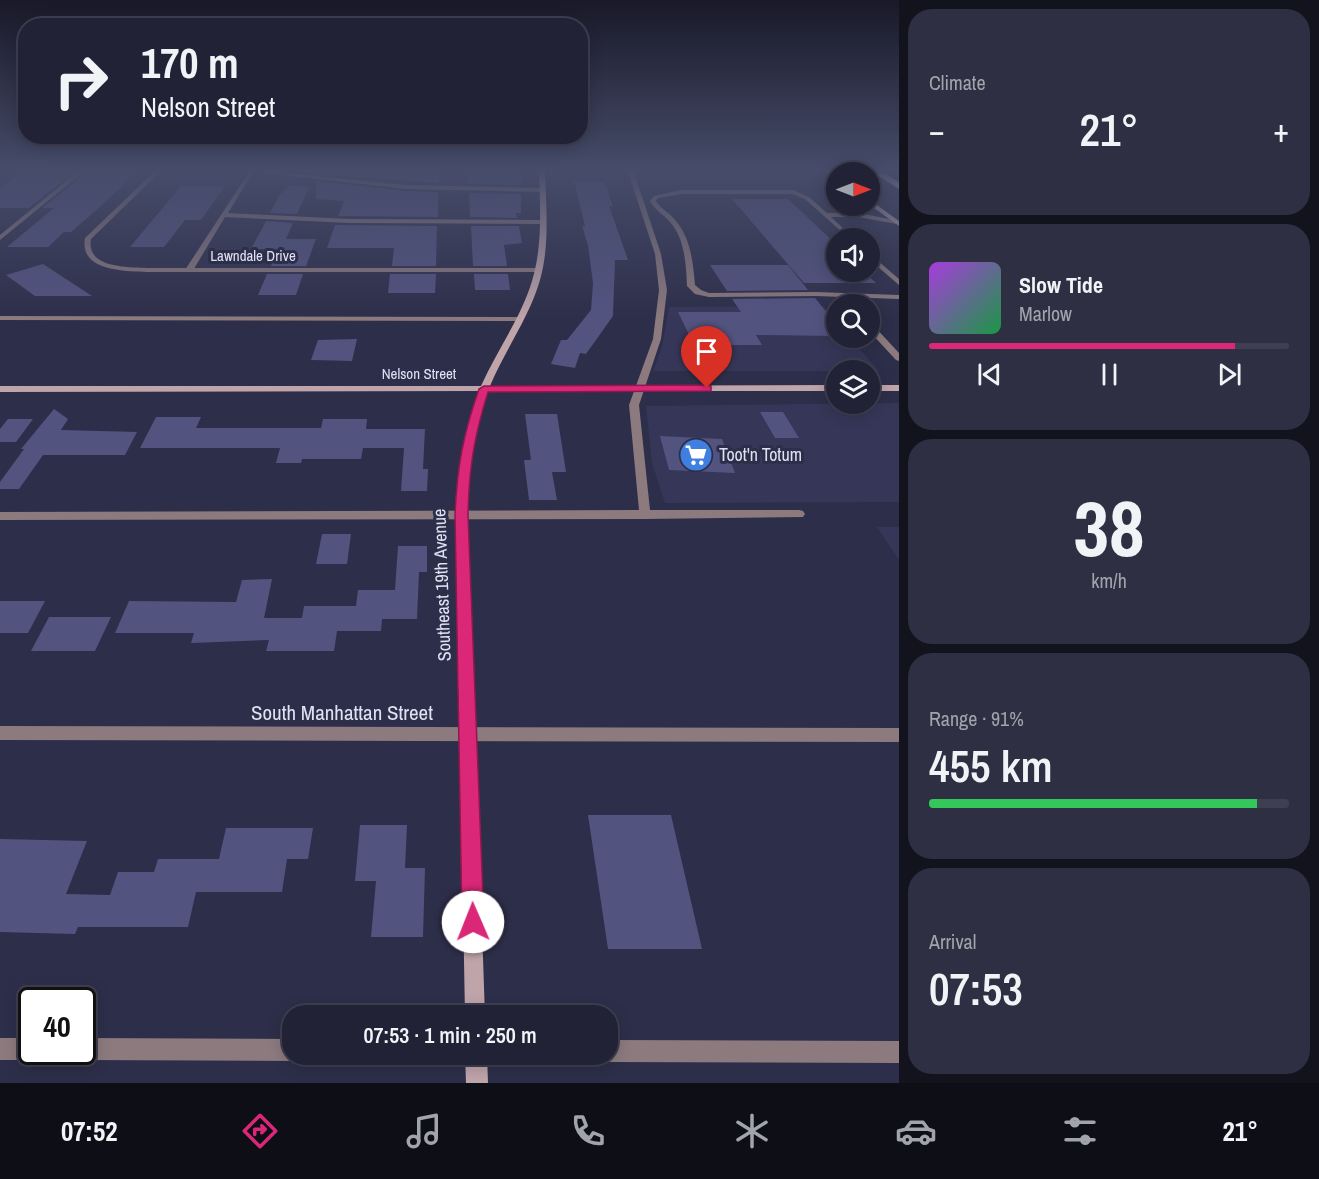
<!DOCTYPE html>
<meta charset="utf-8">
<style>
body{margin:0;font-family:"Archivo Narrow",sans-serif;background:#2e2f42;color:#f1f3f6;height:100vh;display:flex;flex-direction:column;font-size:22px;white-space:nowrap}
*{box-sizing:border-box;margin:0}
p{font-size:20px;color:#a2a4ad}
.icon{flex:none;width:33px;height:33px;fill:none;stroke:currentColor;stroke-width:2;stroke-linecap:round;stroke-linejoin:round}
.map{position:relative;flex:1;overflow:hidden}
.drawer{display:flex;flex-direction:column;gap:9px;padding:9px;background:#13131e;width:420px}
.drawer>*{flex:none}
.hud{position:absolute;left:18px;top:18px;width:570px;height:126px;border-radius:24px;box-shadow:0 3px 15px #0003,0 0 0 2px #3f3f52;background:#222237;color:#f1f3f6;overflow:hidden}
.needle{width:39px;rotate:90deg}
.buttons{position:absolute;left:826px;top:162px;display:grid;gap:12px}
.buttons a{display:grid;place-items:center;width:54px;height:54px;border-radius:50%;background:#222237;box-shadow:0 3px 15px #0003,0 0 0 2px #3f3f52;font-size:30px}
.speed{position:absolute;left:18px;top:987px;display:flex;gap:12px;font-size:30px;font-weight:700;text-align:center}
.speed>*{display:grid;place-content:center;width:78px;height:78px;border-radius:50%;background:#222237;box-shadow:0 3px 15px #0003,0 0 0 2px #3f3f52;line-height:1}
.speed .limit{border:3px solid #111;border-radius:9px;background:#fff;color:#111}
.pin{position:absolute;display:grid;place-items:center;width:51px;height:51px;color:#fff;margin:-62px -26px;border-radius:50% 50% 50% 0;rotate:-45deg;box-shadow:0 0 6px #0007}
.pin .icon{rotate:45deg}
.me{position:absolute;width:66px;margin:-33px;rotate:359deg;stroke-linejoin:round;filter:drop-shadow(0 0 4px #0008)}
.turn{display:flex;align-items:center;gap:21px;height:126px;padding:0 24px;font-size:27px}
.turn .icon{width:78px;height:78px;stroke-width:2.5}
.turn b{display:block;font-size:42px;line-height:51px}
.big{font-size:45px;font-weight:600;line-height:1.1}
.drawer .card{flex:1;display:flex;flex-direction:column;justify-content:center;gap:9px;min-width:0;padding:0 21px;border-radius:24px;background:#2e2f42}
.drawer .dial{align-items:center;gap:0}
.dial b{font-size:78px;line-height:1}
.song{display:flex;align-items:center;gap:18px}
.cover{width:72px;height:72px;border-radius:9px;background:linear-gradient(135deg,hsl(280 70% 55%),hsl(140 70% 35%))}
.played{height:6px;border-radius:3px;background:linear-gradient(90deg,#db2777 85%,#3f3f52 85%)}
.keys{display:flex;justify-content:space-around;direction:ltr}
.heat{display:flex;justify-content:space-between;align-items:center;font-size:33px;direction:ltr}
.charge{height:9px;border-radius:4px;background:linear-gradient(90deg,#34c759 91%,#3f3f52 0)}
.trip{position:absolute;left:282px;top:1005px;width:336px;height:60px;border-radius:24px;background:#222237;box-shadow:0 3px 15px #0003,0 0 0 2px #3f3f52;font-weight:600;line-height:60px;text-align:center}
.tabs{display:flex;height:96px;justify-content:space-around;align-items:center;background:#0e0e16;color:#a2a4ad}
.tabs .icon{width:42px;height:42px}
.tabs .current{color:#db2777}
.tabs b{font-size:27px;color:#f1f3f6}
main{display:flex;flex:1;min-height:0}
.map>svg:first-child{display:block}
</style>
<main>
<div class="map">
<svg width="899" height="1083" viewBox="0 0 899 1083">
<rect width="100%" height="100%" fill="#2d2e49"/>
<g fill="#363658">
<path d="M823 306 837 322V338H850L879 371H653L662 347 669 307Z"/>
<path d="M899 403V502L665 503 652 463 646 406Z"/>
<path d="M877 527H899V560Z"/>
</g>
<g fill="#535380">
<path d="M317 169H439V183L316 174Z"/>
<path d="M467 169H521V185L468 184Z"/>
<path d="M21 173H73L29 208H0V187Z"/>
<path d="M86 173 135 174 92 214 71 232H64L48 247H7L54 208H42Z"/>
<path d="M316 181 406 191 438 192V217L338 216 344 201 316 199Z"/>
<path d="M574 181 605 182 613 207 609 206 628 260H615L613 316 586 354 580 353 575 368 551 364 561 340H567L591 310 593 283 588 245 582 226H585Z"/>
<path d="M290 185 309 187 297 214 270 213 279 195Z"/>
<path d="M181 186H225L201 220H185L164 247H130Z"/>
<path d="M469 193 521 194V213H516L517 218 470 217Z"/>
<path d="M732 199H788L837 245V272H864L876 283H804Z"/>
<path d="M266 221 293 223 286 239H316L306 266H271L279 249H251Z"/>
<path d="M335 225 437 226 436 266H392L394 248H327Z"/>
<path d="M471 226H519L522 243 504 245 507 266H473Z"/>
<path d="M43 264 92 296H35L6 275Z"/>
<path d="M710 265H788L808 290 727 291Z"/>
<path d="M267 274H303L296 295H258Z"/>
<path d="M390 274H436L435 293H388Z"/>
<path d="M474 274H508L510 290H475Z"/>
<path d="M815 298 837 325V336L756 335 762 345H694L678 312H741L732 299Z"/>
<path d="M357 339 352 361 311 360 318 340Z"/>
<path d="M54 409 68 419 61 430 137 432 125 455H43L19 489H0V482L24 449H21Z"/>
<path d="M760 412H783L799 438H775Z"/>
<path d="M525 414H557L566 472H552L557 500H529L524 460H531Z"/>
<path d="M156 417H201L196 428H321L323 419H367L366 429H425L423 469H428L427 491H401L404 448H363L361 459H302L301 463H276L280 448H140Z"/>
<path d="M8 419H33L16 442H0V429Z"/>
<path d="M660 436 722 439 735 473 669 470Z"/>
<path d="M322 534H351L347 564H316Z"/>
<path d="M398 546H427V572H419L417 619H382L381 631H337L334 651H266L269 640 191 643 194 633H115L129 601 236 602 242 580 272 579 264 618H302L304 606H356L358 590H395Z"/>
<path d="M0 601H45L28 633H0Z"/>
<path d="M49 617H111L95 651H31Z"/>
<path d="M588 815H671L702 949H608Z"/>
<path d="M360 825H407L405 868H425L423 937H371L376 881H355Z"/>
<path d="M226 828H313L308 859H287L282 892H196L188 927H78L75 934 0 932V839L87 841 66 894 110 895 118 872H154L158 859H219Z"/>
</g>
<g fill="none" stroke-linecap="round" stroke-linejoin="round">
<g fill="#8c7a7e" fill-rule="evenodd">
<path d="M81 169H87L0 240V235Z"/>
<path d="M251 169 254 171 228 213 349 219 542 220 545 222 542 224 349 223 225 217 192 272H186L185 270Z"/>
<path d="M627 169H633L661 254 667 290 661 339 639 405 650 510H799L803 511 805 514 803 517 645 519 0 520V512L639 510 629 405 653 339 659 290 655 254Z"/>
<path d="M681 190H793L809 197 827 213H857L876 204 878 207 864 214 899 221 897 224 858 217H831L845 230V232L843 233 805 199 792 194H681L658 198 656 201 658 204C663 210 671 214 676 221 691 239 693 263 695 285L701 290 709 293 816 292 899 295V299L816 296 709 297 695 294 687 286C686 264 685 239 670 222 663 214 655 210 650 201L654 196Z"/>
<path d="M870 254 899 279V285L870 260Z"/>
<path d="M0 316 518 317 522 319 518 321 0 320Z"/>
<path d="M870 325H873L899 353V361L896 360 870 332Z"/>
<path d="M0 1038H32V1052H41L39 1056 32 1060H0Z"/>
<path d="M82 1038 292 1039V1054H301L299 1057 292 1061 82 1060 75 1056 73 1052H82Z"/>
<path d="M608 1040 899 1041V1063L608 1062 601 1058 599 1054H608Z"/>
</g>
<g fill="#8c7a7e" fill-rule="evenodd">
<path d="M157 169H163L91 239C86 268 126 267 147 268H538L542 270 538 272H147C124 271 79 271 85 238Z"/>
<path d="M229 169H247L406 185 542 188 545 190 542 192 406 189Z"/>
<path d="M0 726 899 728V742L0 740Z"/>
</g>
<g fill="#bfa4aa" fill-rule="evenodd">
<path d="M539 169H545C546 206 550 245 540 280 529 318 505 350 490 386L837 385V391H488C473 432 469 472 468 515L485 1016H465L456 515C458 472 463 431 479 391L0 392V386H481C497 350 521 318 532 281 543 245 540 206 539 169Z"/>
<path d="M821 169H827L837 175V180Z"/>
<path d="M870 200 899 221V226L870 205Z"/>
<rect x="870" y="385" width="29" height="6"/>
<path d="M465 1054H487L488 1083H466Z"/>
</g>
<path fill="#f9e8ec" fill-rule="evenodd" d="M868 169H877L899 182V189Z"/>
</g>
<linearGradient id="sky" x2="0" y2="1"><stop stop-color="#191928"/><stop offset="0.53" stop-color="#464c6a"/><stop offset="1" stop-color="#464c6a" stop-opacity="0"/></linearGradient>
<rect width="899" height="321" fill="url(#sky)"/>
<path fill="#db2777" stroke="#8e194d" stroke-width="1.5" d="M707 385 711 386V391L488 392C474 437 469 468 468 515L484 922 481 929 473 932 466 929 462 922 455 515C457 467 463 435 479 389L484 386Z"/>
<defs>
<symbol id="supermarket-disc" viewBox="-11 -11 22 22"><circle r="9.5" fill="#3f7fe0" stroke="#2d2e49"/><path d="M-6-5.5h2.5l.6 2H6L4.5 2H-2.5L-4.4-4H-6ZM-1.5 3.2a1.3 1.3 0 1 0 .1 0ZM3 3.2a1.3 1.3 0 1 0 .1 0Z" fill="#fff"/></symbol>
</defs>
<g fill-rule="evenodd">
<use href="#supermarket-disc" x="677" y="436" width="38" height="38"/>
</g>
<g text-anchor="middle" stroke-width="6" stroke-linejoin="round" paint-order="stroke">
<g font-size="15" fill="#e0e1f3" stroke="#2d2e49">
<text x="253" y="261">Lawndale Drive</text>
<text x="419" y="379">Nelson Street</text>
</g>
<g font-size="18" fill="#e0e1f3" stroke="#2d2e49" text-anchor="start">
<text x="719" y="461">Toot'n Totum</text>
</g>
<g font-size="18" fill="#e0e1f3" stroke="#2d2e49">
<text transform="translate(442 585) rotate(-92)" y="6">Southeast 19th Avenue</text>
</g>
<g font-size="21" fill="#e0e1f3" stroke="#2d2e49">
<text x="342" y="720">South Manhattan Street</text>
</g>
</g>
</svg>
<div class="buttons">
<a><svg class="needle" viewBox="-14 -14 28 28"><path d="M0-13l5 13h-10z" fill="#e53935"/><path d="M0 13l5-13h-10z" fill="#a2a4ad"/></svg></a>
<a><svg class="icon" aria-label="sound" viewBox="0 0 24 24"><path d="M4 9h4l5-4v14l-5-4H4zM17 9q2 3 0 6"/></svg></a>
<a><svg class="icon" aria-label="search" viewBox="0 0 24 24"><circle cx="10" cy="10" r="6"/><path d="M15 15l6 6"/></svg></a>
<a><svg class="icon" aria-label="layers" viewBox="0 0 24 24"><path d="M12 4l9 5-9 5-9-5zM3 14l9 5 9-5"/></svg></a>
</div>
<div class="speed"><div class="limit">40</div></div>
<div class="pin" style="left:707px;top:388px;background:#d93025"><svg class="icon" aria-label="arrive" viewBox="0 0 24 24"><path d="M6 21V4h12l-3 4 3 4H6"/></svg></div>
<svg class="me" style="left:473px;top:922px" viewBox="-20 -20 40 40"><circle r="19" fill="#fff"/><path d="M0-13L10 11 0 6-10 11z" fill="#db2777"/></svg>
<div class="trip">07:53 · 1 min · 250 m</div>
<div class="hud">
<div class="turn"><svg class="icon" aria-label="right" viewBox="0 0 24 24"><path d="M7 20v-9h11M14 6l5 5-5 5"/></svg><div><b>170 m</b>Nelson Street</div></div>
</div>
</div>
<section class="drawer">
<div class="card"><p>Climate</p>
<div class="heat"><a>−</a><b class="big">21°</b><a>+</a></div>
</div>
<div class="card">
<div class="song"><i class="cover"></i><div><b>Slow Tide</b><p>Marlow</p></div></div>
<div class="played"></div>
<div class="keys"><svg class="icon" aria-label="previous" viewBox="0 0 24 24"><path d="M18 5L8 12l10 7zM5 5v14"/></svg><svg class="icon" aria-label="pause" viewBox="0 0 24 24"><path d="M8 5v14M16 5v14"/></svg><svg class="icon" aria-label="next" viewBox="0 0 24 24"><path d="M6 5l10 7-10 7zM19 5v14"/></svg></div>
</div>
<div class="card dial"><b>38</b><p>km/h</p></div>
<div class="card"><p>Range · 91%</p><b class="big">455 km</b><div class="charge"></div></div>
<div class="card"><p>Arrival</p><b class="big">07:53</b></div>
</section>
</main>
<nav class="tabs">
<b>07:52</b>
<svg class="icon current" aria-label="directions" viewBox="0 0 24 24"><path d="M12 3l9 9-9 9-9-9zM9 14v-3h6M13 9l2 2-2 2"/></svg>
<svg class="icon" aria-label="music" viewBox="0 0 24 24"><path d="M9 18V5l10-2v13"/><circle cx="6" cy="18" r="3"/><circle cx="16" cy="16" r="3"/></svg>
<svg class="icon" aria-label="phone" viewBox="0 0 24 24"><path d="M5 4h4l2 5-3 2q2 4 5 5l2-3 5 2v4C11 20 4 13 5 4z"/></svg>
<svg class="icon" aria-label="climate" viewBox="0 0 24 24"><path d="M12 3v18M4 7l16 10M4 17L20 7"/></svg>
<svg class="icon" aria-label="car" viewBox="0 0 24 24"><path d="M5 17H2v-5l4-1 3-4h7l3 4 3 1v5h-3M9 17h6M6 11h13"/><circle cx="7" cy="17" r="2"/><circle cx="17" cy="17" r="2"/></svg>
<svg class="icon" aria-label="filters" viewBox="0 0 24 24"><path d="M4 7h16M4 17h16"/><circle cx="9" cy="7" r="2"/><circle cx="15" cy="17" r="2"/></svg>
<b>21°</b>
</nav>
